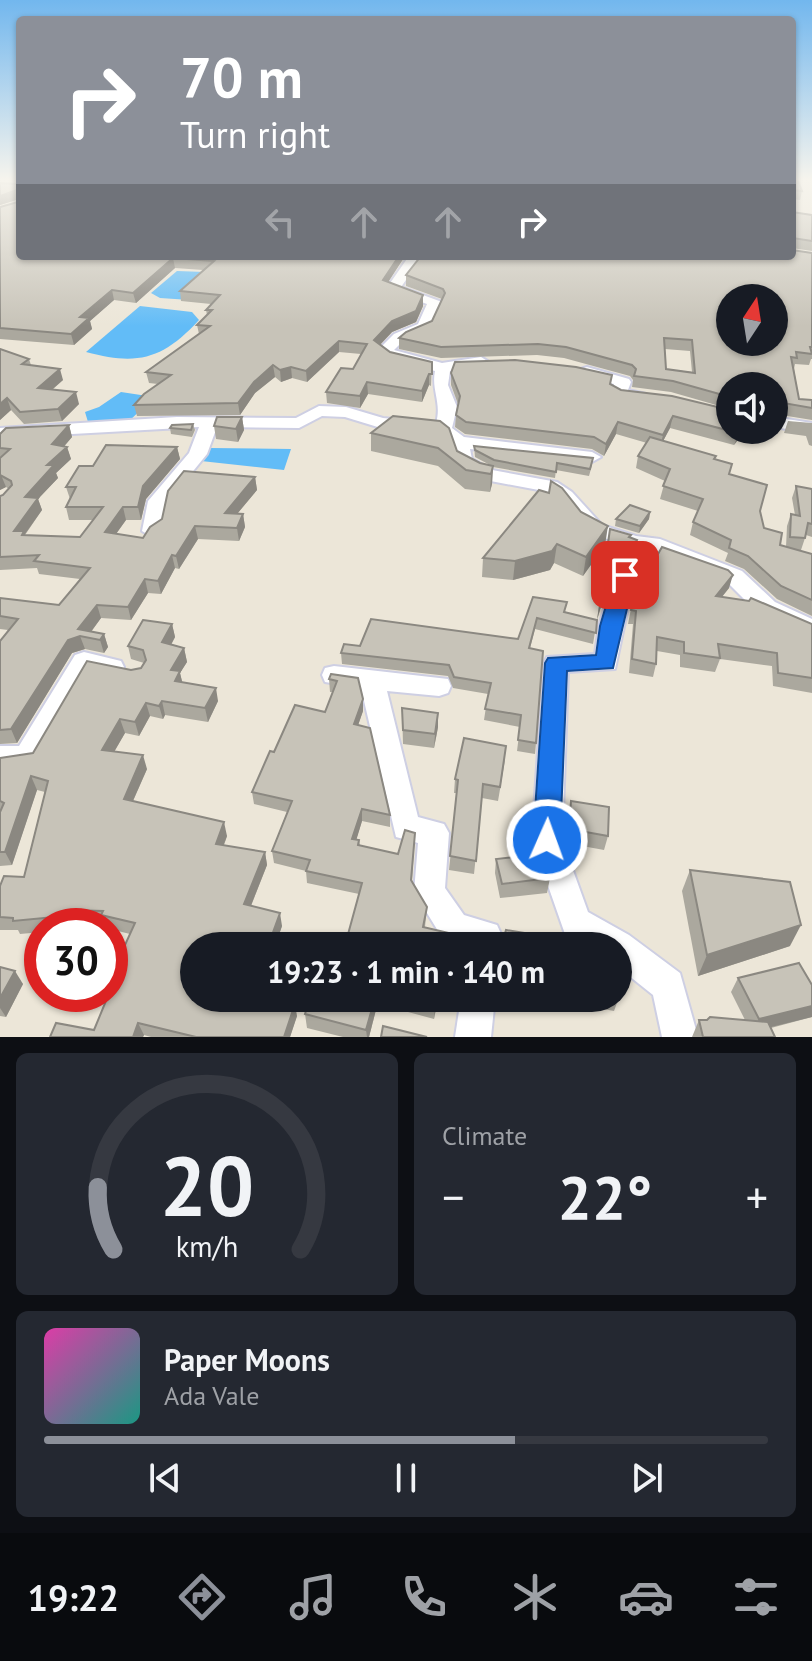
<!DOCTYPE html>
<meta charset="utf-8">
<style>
body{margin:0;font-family:"PT Sans",sans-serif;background:#242831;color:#f1f3f6;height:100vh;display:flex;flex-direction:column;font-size:30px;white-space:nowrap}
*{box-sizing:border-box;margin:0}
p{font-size:26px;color:#9ea1a6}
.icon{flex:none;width:44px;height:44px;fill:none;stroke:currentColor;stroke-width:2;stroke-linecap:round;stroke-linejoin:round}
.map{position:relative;height:1037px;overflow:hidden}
.side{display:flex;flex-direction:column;gap:16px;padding:16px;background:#0d0f14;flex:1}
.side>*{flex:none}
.hud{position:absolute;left:16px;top:16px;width:780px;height:244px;border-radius:8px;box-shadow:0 2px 6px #0004;background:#8c9099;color:#fff;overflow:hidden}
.needle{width:52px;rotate:12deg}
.fabs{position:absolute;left:716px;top:284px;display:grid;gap:16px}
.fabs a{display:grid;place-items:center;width:72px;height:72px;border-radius:50%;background:#171b24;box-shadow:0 2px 6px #0004;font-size:40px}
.speed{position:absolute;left:24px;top:908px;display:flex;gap:16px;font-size:40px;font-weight:700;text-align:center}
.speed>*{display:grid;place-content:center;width:104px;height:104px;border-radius:50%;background:#171b24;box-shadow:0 2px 6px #0004;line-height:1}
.speed .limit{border:12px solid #d22;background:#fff;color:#111}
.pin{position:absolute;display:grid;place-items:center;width:68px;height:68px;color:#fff;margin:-34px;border-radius:16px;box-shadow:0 4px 12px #0006}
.me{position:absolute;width:88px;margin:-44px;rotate:2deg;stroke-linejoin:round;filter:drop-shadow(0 0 6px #0008)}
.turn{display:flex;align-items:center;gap:28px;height:168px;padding:0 32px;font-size:36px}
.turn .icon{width:104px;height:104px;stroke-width:2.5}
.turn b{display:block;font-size:56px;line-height:68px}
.lanes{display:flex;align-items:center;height:76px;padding:0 32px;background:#0003;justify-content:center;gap:40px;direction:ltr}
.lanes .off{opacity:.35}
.big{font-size:60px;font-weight:800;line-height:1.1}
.side .tile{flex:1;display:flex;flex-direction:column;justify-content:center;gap:12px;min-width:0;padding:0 28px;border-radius:12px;background:#242831}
.side .dial{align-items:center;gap:0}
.dial svg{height:208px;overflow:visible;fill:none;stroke:#363941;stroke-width:7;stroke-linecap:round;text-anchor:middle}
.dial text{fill:#f1f3f6;stroke:none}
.song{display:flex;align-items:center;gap:24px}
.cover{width:96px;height:96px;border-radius:12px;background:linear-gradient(135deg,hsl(320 70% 55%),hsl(170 70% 35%))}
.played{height:8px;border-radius:4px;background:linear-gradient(90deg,#8c9099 65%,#363941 65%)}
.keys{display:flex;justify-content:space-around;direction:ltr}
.heat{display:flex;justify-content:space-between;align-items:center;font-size:44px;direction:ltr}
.side .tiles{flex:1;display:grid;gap:16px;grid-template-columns:1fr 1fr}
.tile:last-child{grid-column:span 2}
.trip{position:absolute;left:180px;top:932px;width:452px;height:80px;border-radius:40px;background:#171b24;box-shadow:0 2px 6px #0004;font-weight:800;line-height:80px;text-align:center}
.dock{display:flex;height:128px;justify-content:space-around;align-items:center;background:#090b0e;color:#9ea1a6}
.dock .icon{width:56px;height:56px}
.dock .selected{color:#8c9099}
.dock b{font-size:36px;color:#f1f3f6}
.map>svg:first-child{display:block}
</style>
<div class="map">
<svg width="812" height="1037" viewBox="0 0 812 1037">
<rect width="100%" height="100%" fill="#ece6d8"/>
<g fill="#62bcf7">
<path d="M177 271 205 272 190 300 160 298 151 293Z"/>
<path d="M140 306 192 312 199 320C163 359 138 366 86 352Z"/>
<path d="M121 392 154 397 125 425 88 422 85 412 99 407Z"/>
<path d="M210 448 291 449 284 470 201 461Z"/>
</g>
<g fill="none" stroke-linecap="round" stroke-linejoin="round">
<defs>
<g id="minor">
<path d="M409 256 488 258 482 262 420 260 401 287 442 302 429 330 404 340 394 350 442 363 481 357 489 362 481 367 450 371 448 385 457 407 452 428 464 437 592 452 601 457 592 462 470 449 472 459 492 470 557 482 572 492 602 525 636 536 660 539 742 571 775 602 812 619V636L759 614 726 581 658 554 643 582 633 584 615 669 568 672 562 840 588 912 629 935 680 973 698 1037H662L653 995 618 967V946H586L565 934 532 840 544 663 547 657 595 654 599 626 614 575 617 570 629 569 640 549 588 533 558 500 544 491 480 479 458 466 451 444 438 434 381 428 345 417 322 416 299 428 217 427 207 454 168 502 162 531 152 537 142 531 148 501 189 453 199 427 0 438V428L177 417 296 418 319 406 346 407 383 418 436 423C442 403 431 390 435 371L391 360 377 351 394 334 418 324 427 304 386 289Z"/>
<path d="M587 367 629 379 631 382 628 390 646 394 648 397 640 402 613 397 611 394 614 384 581 375V369Z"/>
<path d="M774 417 812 423V433L774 427Z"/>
<path d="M84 652 121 661 124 667 121 673 112 676 90 671 36 765 0 770V746H19L75 655Z"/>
<path d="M334 666 448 679 451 686 448 693 439 696 387 691 418 817 444 824 449 833 445 888 464 915 497 925 502 936 500 946H463L443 939 414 892 418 843 396 837 361 688 325 682 322 675 325 668Z"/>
<path d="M461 998H495L491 1037H455Z"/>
</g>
</defs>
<use href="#minor" stroke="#cecfe3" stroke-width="4"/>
<use href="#minor" fill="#fff" fill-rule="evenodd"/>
</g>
<g fill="#aba89e" fill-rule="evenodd">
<path d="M9 180H20V256H405L388 282 423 295V306L416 322 392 332 380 345 390 352 432 362 431 386 429 385 422 402 368 394 360 408 327 403 326 392 353 369 361 354 339 352 307 382 292 378 281 382 275 377 255 393 240 415 137 416 134 405 158 384 149 383 146 372 199 334 197 325 207 315 206 310 211 304 181 301 180 291 203 270 175 268 136 303 114 300 90 321 92 329 74 345 0 339V207L18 202 19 199 0 205V183L18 184 19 181Z"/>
<path d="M792 180 802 191 800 200 792 199Z"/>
<path d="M792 212 812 215V251L792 248Z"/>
<path d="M812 253V359H811L809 365 795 364 794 369 799 399 812 400V420L775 414 774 417V386H730V409L671 392 632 387 633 380 630 376 564 358 537 355 441 358 399 349V338L432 321 442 299 406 286V275L421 256H600ZM665 349 690 351 692 372 666 369Z"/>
<path d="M0 349 29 359 31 365 63 380 52 390 79 404 62 421 24 424 11 410 0 420Z"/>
<path d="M451 373 611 384 621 390 742 430 740 437 734 445 670 428 663 441 716 456 715 459 732 464 729 474 760 511 764 528 780 545 786 547 787 526 791 514 795 515 792 498 796 486 812 489V537L806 535 801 550H797L812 554V616L777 599 744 569 725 561 728 553 690 535 693 522 698 511 660 499 665 481 636 468 638 456 647 443 616 434 604 456 592 449 465 434 455 427 456 415 458 404 451 385Z"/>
<path d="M242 417 244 430 238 442 216 439 214 426Z"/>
<path d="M788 421 812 423V446L809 445 806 436 784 433Z"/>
<path d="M193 424 195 430 192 437 171 434 170 428Z"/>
<path d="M69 425 72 437 64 446 67 447 71 459 56 473 58 478 38 499 42 510 25 535 80 537 94 520H69L66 507 70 499 66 487 93 466 177 447 180 459 146 499 141 520H126L116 534 143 538 255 477 257 490 237 514H243L245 527 239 541 198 539 179 569 175 568 161 594 148 593 131 620 101 618 91 632 104 634 108 647 104 653 85 649 72 653 17 743 0 744V641L8 630 0 629V598L59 605 80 579 39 574 37 568 0 570V496L3 495 9 489 6 487 0 490V434Z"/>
<path d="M371 433 457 451 480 463 490 465 475 457 474 446 592 465 589 476 556 470 555 478 493 467 492 484 490 492 465 489 438 466 371 451Z"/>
<path d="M539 490 605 545 583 576 554 563 550 570 513 580 482 577 483 558Z"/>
<path d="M650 512 649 519 639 533 615 526 616 519Z"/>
<path d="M630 538 637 540 634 553 627 566 617 567 611 573 597 620 608 542Z"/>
<path d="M638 573 729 588 722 597 812 624V693L773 686 772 666 720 659 715 672 680 667V655L657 651 656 664 653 677 629 673 633 624H628Z"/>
<path d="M533 597 566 612 597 620 593 644 535 629 530 648 536 743 535 754 517 751 520 727 484 720 488 694 453 688 448 676 342 664 341 653 360 646 518 639Z"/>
<path d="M172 624 175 637 171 645 184 648 187 662 180 673 182 682 218 701 208 722 165 715 163 719 150 716 139 736 125 733 114 752 147 769 133 801 227 836 224 845 265 852 267 865 251 906 282 926 275 946H194V998L297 1016 290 1037H151L144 1035 143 1037H50L94 1030 113 985 110 978 130 934 110 929V926H106L105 924 72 923V926H42V932L20 934 18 930H0V886L24 877 45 792 37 790 12 865 0 866V758L33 753 131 670 141 668 144 663 131 659 128 646Z"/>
<path d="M331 674 363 699V711L358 725 390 815V827L362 821 356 840H359L360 846 398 854 415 833 412 881 427 907 425 927 491 943 555 938 580 939 581 935 618 946H347V938L359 894 307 883 306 871 274 863 272 851 287 812 254 804 252 792 274 752 325 712 333 692H330L329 679Z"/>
<path d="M402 708 438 713V727L434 748 403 744Z"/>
<path d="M505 760 498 801 482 798 474 874 449 870 457 793H454L455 779Z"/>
<path d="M571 801 608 836 604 850 566 843 568 815Z"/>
<path d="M496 859 550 878 547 893 500 898 495 873Z"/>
<path d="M690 870 790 946 698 976 682 891Z"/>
<path d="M0 967 23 984 6 1017 0 1016Z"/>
<path d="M738 978 812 1017 771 1028 775 1037H692L699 1020H745L731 992Z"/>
<path d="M310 998H379L369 1037H343L307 1028 305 1014Z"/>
<path d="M399 998H438L434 1019 408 1012V1000Z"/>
<path d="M496 998H510L509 1007 497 1005Z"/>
<path d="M526 998H618V1000L614 1011 598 1008 597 1011Z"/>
</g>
<g fill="#8b8881">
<path d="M17 190 19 199 0 205V196Z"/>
<path d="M399 256H405L383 290V280Z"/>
<path d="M173 258 175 268 136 303 133 293Z"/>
<path d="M112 290 114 300 90 321 92 329 74 345 71 334 80 317Z"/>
<path d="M423 295V306L416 322 392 332 374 351V340L392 321Z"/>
<path d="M339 341V352L307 382 306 371Z"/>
<path d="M273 365 275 377 255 393 240 415 238 403 254 382Z"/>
<path d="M291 367 292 378 281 382 280 370Z"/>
<path d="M60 369 63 380 41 399 38 388Z"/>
<path d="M429 374V385L422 402V391Z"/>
<path d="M367 382 368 394 360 408V396Z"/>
<path d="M76 392 79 404 62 421 58 409Z"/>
<path d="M7 398 11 410 0 420V404Z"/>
<path d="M673 416 670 428 660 447 663 435Z"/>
<path d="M242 417 244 430 238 442 236 429Z"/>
<path d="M618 422 616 434 604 456 606 444Z"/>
<path d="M69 425 72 437 56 456 52 444Z"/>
<path d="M740 430H742L740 437 734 445Z"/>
<path d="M67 447 71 459 56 473 58 478 38 499 42 510 25 534 29 544 14 531 25 497 47 465Z"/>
<path d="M177 447 180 459 146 499 141 520 138 507 143 486Z"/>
<path d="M493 466 492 484 490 492 491 474Z"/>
<path d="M0 475H1L6 487 0 490Z"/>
<path d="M255 477 257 490 227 526 225 513Z"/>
<path d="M123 507 126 520 108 545 105 532Z"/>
<path d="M650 512 649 519 639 533 640 526Z"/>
<path d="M243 514 245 527 239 541 237 528Z"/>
<path d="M195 526 198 539 179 569 176 556Z"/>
<path d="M608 526 605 545 583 576 586 557Z"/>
<path d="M637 540 634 553 627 566 630 553Z"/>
<path d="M557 544 554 563 550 570 513 580 515 561Z"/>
<path d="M619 553 617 567 611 573 597 620 599 606 614 560Z"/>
<path d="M172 555 175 568 161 594 158 581Z"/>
<path d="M733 575 729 588 712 609 716 596Z"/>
<path d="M145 579 148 593 131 620 128 607Z"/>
<path d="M97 605 101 618 87 637 78 629Z"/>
<path d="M172 624 175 637 165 656 162 642Z"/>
<path d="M104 634 108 647 104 653 100 640Z"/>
<path d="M80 636 85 649 72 653 17 743 11 729 68 640Z"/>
<path d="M184 648 187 662 180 673 183 685 178 694 171 670Z"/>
<path d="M216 688 218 701 208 722 205 708Z"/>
<path d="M363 699V711L354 737V724Z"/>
<path d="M162 701 165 715 163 719 159 706Z"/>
<path d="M146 703 150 716 139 736 135 722Z"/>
<path d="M438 713V727L434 748 435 734Z"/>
<path d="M120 719 125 733 107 764 102 750Z"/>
<path d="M143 755 147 769 128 812 124 799Z"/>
<path d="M31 776 37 790 12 865 5 852Z"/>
<path d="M362 809V821L353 851 352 839Z"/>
<path d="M224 822 227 836 219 857 216 844Z"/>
<path d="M265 852 267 865 246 918 244 904Z"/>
<path d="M66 910 72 923V926H69L65 916Z"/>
<path d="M280 913 282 926 275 946H268Z"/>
<path d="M801 925 790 946 698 976 707 955Z"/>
<path d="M15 971 23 984 6 1017 0 1008V998Z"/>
<path d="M375 998H379L369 1037H367L366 1030Z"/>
<path d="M437 998H438L434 1019 435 1008Z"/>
<path d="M295 1004 297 1016 290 1037H284Z"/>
<path d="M812 1006V1017L751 1032 759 1019Z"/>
<path d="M138 1023 144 1035 143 1037H133Z"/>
</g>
<g fill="#c7c3b8" stroke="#8b8881" stroke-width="2" fill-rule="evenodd">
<path d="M19 180 20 193 17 190 0 196V183L18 184Z"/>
<path d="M792 180H798L802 191 792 190Z"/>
<path d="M20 196V256H399L383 280 423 295 416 311 392 321 374 340 390 352 432 362V374H429L422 391 367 382 360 396 326 392 341 368 353 369 367 344 339 341 306 371 291 367 280 370 273 365 254 382 238 403 134 405 144 394 171 375 146 372 210 326 197 325 212 310H206L220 295 180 291 214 261 173 258 133 293 112 290 80 317 89 318 71 334 0 328V207L18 202Z"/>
<path d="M792 212 812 215V241L793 238 792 239Z"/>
<path d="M792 250 812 253V347H810L812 354 796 352 797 358 791 357 799 399 812 400V408L778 402 775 405 774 415V386H730V397L673 381 634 376 636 369 632 365 566 347 538 344 441 347 399 338 406 332 432 321 445 293 443 289 406 275 421 256H429V257L792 256ZM730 298H774V342H730ZM664 338 692 340 695 373 666 369Z"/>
<path d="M0 349 29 359 22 364 60 369 38 388 76 392 58 409 20 412 7 398 0 404Z"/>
<path d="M515 360 576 367 612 375 610 384 621 390 672 396 730 410V430H740L738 433 673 416 663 435 618 422 606 444 594 437 466 422 456 415 460 396 451 373 455 362Z"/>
<path d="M393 416 440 421 449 428 457 451 480 463 493 466 491 474 466 470 438 448 371 433Z"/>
<path d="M217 417H242L236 429 214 426Z"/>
<path d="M193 424 191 430 170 428 172 425Z"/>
<path d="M69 425 52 444 67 447 47 465H54L25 497 38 498 14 531H24L22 535 80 537 103 507H66L76 487H66L79 466H93L106 445 177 447 143 486 138 507H123L105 532 143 538 150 527 162 519 168 491 184 471 255 477 225 513 243 514 237 528 195 526 176 556 172 555 158 581 145 579 128 607 97 605 78 629 104 634 100 640 80 636 68 640 11 729 0 730V641L18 619 0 616V598L59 605 90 568 34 561 39 555 0 557V496L3 495 12 485 11 481 0 475V458L10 449 0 448V434L6 428Z"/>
<path d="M650 437 716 456 714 459 732 464 729 474 767 485 760 511 764 528 782 533 780 545 812 554V600L781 586 748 556 729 548 731 540 693 522 703 499 663 486 670 469 638 456Z"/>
<path d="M474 446 593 458 590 469 557 463 556 472 494 460 475 450Z"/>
<path d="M551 481 562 488 581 512 608 526 586 557 557 544 552 551 515 561 483 558 539 490 549 493Z"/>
<path d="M796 486 812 489V524L808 523 805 538 790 537 791 514 800 516Z"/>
<path d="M630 505 650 512 640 526 616 519Z"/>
<path d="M610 529 631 535 629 537 637 540 630 553H619L614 560 599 606Z"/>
<path d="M662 547 728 570 733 575 716 596 749 601 751 598 812 624V678L778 673 777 653 718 644 720 658 684 653V642L657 637 656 664 632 659 636 611 631 610 638 573 649 570Z"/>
<path d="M533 597 567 602 564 612 597 620 596 633 537 618 529 648 543 651 536 743 518 740 521 715 485 709 491 683 454 677 449 665 341 653 344 644 360 646 371 619 518 639Z"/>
<path d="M143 620 172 624 162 642 184 648 171 670 180 671 175 681 216 688 205 708 162 701 159 706 146 703 135 722 120 719 102 750 143 755 124 799 224 822 216 844 265 852 244 904 280 913 268 946 233 938 230 946H194V998H272L295 1004 284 1037H196L138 1023 133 1037H50L56 1023 94 1030 115 979 110 978 135 923 101 915 103 911 66 910 65 916 13 921V918L0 917V886L4 876 24 877 48 781 31 776 5 852H0V812L4 803 0 801V758L33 753 87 661 131 670 141 668 146 660 143 650 128 646Z"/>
<path d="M331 674 358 678 363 699 354 724 370 728 390 815 362 809 352 839 359 840 358 845 398 854 405 830 415 833 411 880 427 907 423 927 491 943 492 937H504L506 930 555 938V935L581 939V935L618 944V946H381L347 938 362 883 306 871 310 860 272 851 292 801 252 792 270 751 274 752 295 705 325 712 337 681 329 679Z"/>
<path d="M402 708 438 713 435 734 403 730Z"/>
<path d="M464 738 506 746 500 787 483 784 476 861 450 856 458 780 455 779Z"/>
<path d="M571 801 609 807 608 836 569 829Z"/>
<path d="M541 854 550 878 502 884 496 859Z"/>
<path d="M690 870 790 882 801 925 707 955Z"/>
<path d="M799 963 812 985V1006L759 1019 738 978Z"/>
<path d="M0 967 15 971 0 998Z"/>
<path d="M310 998H375L366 1030 305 1014Z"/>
<path d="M409 998H437L435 1008 408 1001Z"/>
<path d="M710 1017 768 1022 775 1037H703L699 1020H707Z"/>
<path d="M383 1026 427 1037H381Z"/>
</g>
<linearGradient id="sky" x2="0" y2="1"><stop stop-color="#72b7ee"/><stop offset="0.55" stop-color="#f6f4ed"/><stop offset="1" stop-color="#f6f4ed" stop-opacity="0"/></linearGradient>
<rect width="812" height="326" fill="url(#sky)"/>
<path fill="#1a73e8" stroke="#114b97" stroke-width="2" d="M625 569 635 575 613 668 567 671 560 840 556 849 547 852 537 849 533 840 545 663 548 658 596 655 600 626 615 575Z"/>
</svg>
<div class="fabs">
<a><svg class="needle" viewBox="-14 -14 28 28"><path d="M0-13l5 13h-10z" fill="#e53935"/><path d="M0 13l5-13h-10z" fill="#9ea1a6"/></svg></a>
<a><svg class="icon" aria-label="sound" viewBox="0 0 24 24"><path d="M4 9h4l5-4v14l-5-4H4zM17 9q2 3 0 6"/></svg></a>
</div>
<div class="speed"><div class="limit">30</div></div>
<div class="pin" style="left:625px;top:575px;background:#d93025"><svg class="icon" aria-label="arrive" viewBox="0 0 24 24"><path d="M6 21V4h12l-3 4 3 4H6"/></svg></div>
<svg class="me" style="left:547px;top:840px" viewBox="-20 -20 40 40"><circle r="17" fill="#1a73e8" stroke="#fff" stroke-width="3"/><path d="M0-11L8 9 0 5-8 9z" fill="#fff"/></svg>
<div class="trip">19:23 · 1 min · 140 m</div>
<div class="hud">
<div class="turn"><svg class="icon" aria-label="right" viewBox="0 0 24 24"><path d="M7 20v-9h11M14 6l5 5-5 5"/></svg><div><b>70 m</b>Turn right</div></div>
<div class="lanes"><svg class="icon off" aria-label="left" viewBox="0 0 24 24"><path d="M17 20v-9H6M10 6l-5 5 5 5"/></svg><svg class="icon off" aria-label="ahead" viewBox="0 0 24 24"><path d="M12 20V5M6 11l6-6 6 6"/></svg><svg class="icon off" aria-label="ahead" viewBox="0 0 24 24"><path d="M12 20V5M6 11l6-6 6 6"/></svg><svg class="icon" aria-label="right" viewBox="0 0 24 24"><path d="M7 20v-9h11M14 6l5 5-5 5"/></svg></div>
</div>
</div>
<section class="side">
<div class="tiles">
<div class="tile dial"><svg viewBox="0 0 100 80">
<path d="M14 69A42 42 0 1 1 86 69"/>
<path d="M14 69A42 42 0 0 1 8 45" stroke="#8c9099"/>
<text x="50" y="56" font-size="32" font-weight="700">20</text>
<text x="50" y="72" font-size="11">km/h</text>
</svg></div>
<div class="tile"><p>Climate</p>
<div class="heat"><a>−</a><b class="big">22°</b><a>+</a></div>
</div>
<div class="tile">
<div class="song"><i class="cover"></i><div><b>Paper Moons</b><p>Ada Vale</p></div></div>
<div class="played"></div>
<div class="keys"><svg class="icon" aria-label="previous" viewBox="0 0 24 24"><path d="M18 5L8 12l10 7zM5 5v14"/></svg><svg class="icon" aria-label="pause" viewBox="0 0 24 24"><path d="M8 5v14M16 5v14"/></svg><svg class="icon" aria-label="next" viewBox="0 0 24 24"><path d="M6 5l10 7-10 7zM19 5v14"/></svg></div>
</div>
</div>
</section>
<nav class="dock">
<b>19:22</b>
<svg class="icon selected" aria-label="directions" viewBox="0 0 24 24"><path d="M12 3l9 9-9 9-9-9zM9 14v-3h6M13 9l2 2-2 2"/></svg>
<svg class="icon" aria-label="music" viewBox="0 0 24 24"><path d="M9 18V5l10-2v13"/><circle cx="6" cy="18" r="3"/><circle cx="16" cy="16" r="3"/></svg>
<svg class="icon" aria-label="phone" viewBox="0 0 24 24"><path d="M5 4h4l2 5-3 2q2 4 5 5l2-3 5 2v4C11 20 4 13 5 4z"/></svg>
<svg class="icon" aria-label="climate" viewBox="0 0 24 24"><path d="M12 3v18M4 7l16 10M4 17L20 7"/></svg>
<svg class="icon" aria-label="car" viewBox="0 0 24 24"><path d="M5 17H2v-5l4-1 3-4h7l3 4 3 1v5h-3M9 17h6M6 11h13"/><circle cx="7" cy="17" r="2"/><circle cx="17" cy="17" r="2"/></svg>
<svg class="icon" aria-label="filters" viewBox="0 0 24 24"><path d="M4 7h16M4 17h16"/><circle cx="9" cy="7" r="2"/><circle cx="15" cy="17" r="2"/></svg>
</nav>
